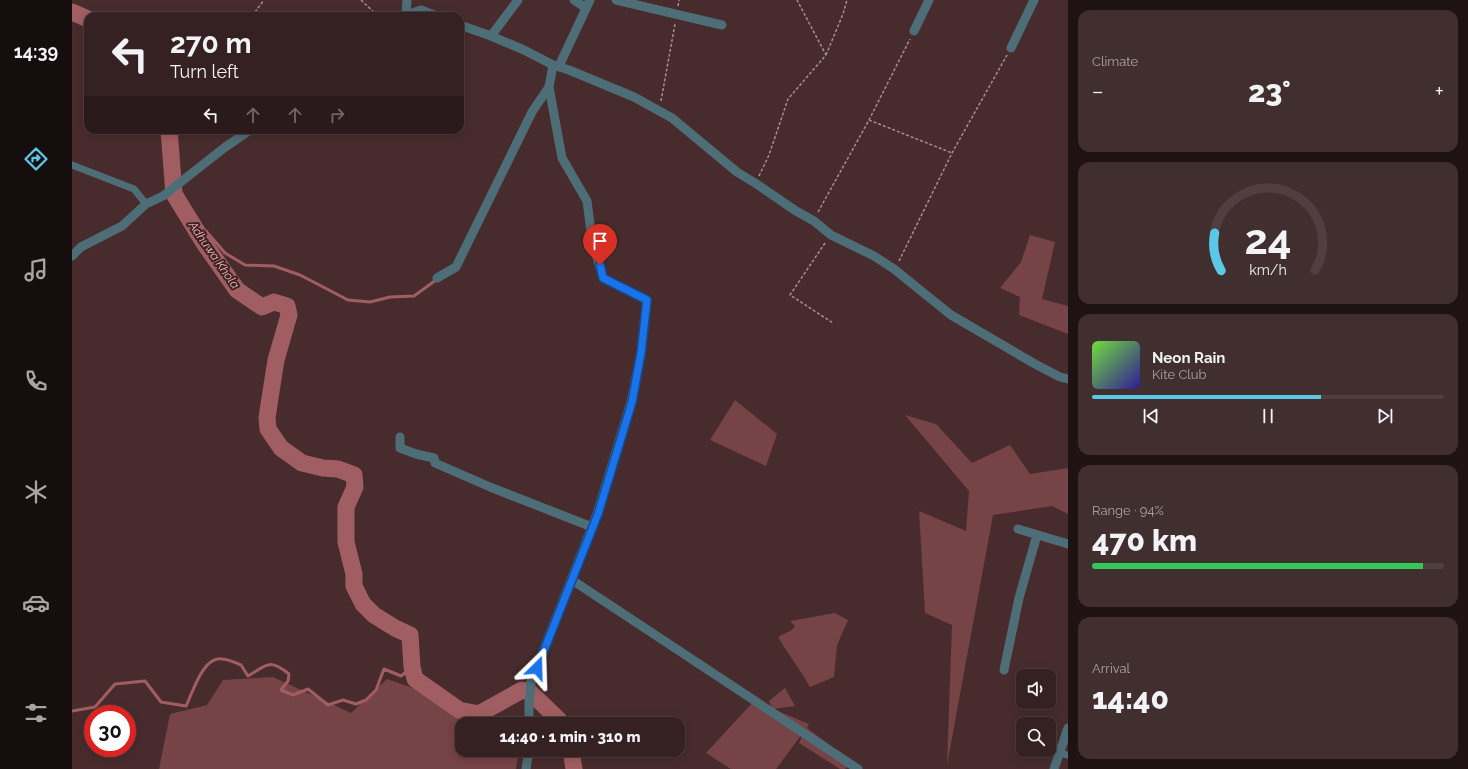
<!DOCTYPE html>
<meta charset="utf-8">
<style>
body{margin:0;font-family:Raleway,sans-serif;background:#412e2f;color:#f1f3f6;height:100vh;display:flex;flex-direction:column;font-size:15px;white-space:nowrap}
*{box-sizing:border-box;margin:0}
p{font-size:13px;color:#aaa3a5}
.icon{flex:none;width:22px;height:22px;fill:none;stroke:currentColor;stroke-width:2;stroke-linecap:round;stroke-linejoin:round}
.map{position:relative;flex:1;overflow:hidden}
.panel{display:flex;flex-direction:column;gap:10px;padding:10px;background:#1e1213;width:400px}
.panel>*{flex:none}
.guide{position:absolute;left:12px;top:12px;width:380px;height:122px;border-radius:12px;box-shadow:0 2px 10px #0003,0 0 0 1px #503e40;background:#362122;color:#f1f3f6;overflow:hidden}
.controls{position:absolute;left:944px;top:669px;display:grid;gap:8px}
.controls a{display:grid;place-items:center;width:40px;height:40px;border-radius:8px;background:#362122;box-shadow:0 2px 10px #0003,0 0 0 1px #503e40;font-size:20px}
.speed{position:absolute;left:12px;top:705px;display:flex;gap:8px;font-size:20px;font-weight:700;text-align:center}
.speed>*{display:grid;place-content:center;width:52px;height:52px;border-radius:50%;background:#362122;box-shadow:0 2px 10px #0003,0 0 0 1px #503e40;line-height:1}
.speed .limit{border:6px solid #d22;background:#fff;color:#111}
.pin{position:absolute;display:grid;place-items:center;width:34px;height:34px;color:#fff;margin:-41px -17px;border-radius:50% 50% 50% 0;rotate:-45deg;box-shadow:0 0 4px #0007}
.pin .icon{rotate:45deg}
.me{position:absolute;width:44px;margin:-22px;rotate:22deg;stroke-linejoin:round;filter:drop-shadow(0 0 3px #0008)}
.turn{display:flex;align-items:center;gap:14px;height:84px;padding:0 20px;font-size:18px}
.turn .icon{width:52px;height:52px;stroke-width:2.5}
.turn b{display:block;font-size:28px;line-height:34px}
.lanes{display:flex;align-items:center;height:38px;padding:0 20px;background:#0003;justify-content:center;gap:20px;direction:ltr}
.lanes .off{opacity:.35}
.big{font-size:30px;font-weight:800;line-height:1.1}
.panel .card{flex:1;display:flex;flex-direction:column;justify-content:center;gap:6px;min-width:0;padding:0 14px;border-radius:12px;background:#412e2f}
.panel .dial{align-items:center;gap:0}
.dial svg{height:104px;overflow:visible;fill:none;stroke:#503e40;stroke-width:7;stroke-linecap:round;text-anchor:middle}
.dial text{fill:#f1f3f6;stroke:none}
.song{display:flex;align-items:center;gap:12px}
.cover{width:48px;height:48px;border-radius:6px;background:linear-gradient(135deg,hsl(100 70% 55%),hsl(250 70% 35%))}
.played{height:4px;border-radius:2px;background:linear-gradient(90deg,#5ac8e6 65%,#503e40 65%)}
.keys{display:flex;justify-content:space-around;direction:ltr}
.heat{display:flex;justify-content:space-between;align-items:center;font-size:22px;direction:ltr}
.charge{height:6px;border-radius:3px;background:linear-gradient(90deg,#34c759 94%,#503e40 0)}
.trip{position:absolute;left:383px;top:717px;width:230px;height:40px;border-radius:12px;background:#362122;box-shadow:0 2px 10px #0003,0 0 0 1px #503e40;font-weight:800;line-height:40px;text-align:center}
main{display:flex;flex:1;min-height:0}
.tabs{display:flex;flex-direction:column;width:72px;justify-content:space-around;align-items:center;background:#160d0e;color:#aaa3a5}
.tabs .icon{width:28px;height:28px}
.tabs .current{color:#5ac8e6}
.tabs b{font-size:18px;color:#f1f3f6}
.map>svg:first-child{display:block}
</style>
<main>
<nav class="tabs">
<b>14:39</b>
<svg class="icon current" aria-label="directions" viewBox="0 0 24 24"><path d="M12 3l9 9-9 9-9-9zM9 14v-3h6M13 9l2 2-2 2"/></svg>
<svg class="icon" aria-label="music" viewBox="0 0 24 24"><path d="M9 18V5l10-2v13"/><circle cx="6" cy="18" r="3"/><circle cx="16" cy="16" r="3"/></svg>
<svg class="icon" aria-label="phone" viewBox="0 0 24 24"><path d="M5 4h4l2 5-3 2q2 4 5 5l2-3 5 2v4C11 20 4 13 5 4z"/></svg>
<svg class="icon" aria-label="climate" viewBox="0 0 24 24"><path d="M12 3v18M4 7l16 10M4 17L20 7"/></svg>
<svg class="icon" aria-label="car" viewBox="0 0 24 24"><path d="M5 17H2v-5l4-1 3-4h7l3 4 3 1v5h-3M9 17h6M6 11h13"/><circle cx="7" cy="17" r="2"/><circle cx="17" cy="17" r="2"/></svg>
<svg class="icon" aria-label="filters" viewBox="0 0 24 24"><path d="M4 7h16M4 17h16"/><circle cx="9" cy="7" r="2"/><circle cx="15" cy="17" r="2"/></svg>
</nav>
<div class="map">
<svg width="996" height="769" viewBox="0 0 996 769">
<rect width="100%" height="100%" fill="#482c2d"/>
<g fill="#764346">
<path d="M958 235 983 242 970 299 996 306V334L947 315 948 297 928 288 949 262Z"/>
<path d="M663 400 705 434 694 466 638 440Z"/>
<path d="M833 415 864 424 900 463 938 445 958 474 996 468V514L980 506 921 515 875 765 880 625 853 613 847 511 894 531 897 491Z"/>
<path d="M763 613 776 620 765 645 762 677 738 687C728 669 716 654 706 637L720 630 723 626 718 621Z"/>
<path d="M201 677 279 713 315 679 437 721 440 724H390V750H447L444 769H87L98 714 135 705 151 680Z"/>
<path d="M713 688 723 706 701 709 737 724 735 728 780 762 773 769H768L727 743 733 730 704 769H659L634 753 682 701 700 708 697 701Z"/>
</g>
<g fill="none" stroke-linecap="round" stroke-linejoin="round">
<g stroke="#a15e62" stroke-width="3">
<path d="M120 223 134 231 153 253 173 265 202 266 228 275 255 289 276 300 298 302 318 297 342 296 364 280"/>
<path d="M0 711 23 707 43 684 73 681 89 702 114 706C121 692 131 656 150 659 157 659 163 663 169 665L176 676C195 665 197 658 217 674L216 681 209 690 221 695 236 689 256 705 271 700 284 704 294 700 304 690 312 669 329 676 340 667"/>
</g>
<g stroke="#a15e62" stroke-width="17">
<path d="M0 12 16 19"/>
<path d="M97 130 102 194 132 243 165 290 190 307 202 302 215 306 217 315 204 360 198 398 195 418 196 429 209 448 230 463 251 468 266 469 282 475 283 487 274 507V542L282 574V586L291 604 302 615 323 628 338 635 340 667 343 679 387 710 407 714 450 690 458 692 487 720 488 724"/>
<path d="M499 750 502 769"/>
</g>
<g stroke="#a68f8f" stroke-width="1.5" stroke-dasharray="3 2" stroke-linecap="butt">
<path d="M289 0 306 16"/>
<path d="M606 6 607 0"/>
<path d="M180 16 192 0"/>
<path d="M754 55 771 14 775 0"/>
<path d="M589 101 603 24"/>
<path d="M797 120 880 153"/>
<path d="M687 176 697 155 716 99 754 55 725 0"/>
<path d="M746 212 797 120 838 39"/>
<path d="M753 243 718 295 761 323"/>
<path d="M827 261 880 153 935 55"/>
</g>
<g stroke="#4e6e77" stroke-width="7">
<path d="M0 165 62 189 74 204"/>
<path d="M987 753 996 755"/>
</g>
<g stroke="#4e6e77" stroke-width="9">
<path d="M502 0 514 8"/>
<path d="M544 0 650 25"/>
<path d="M332 16 349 10 365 16"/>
<path d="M334 16 335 0"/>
<path d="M388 25 419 36 452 50 481 65 497 70 562 97 600 118 665 172 683 183 724 211 742 221 759 235 802 256 822 269 879 315 963 364 988 377 996 379"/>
<path d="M842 31 857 0"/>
<path d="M419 36 446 0"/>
<path d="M939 48 962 0"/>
<path d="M487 66 518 0"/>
<path d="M0 256 9 247 50 226 74 204 91 196 152 148 178 130"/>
<path d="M365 278 384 267 460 112 477 87"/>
<path d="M328 437V448L344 454 362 458 363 463 418 487 520 527"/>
<path d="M946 529 996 544"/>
<path d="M500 580 786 769"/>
<path d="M932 670 947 598 965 535"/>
<path d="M457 724V703L459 682 525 514 559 402 569 353 575 300 531 278 520 240 515 201 490 158 477 87 481 65"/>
<path d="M454 769 457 750"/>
<path d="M982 769 996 728"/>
</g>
</g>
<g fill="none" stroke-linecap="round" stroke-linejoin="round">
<defs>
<path id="route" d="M465 668 526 514 560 402 569 353 575 300 531 278 528 265"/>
</defs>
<use href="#route" stroke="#114b97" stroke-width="10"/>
<use href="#route" stroke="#1a73e8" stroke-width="7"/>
</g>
<g text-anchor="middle" stroke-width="4" stroke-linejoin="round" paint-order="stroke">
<g font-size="12" font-style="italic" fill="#f3b7b9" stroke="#3d2223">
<text transform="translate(142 255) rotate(55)" y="4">Adhuwa Khola</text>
</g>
</g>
</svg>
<div class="controls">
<a><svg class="icon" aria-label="sound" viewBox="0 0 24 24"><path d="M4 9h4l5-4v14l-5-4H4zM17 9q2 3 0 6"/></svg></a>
<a><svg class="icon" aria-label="search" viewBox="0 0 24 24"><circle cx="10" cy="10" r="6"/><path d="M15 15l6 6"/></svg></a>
</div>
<div class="speed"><div class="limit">30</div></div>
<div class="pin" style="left:528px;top:265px;background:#d93025"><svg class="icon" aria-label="arrive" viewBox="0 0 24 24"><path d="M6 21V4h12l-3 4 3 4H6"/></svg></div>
<svg class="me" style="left:465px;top:668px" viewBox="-20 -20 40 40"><path d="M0-17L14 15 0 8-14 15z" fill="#1a73e8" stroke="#fff" stroke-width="4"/></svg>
<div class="trip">14:40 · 1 min · 310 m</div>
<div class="guide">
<div class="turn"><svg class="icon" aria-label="left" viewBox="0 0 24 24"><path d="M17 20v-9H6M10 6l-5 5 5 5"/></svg><div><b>270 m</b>Turn left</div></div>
<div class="lanes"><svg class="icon" aria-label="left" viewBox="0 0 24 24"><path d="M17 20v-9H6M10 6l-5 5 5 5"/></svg><svg class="icon off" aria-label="ahead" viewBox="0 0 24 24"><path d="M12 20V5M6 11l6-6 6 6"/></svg><svg class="icon off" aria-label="ahead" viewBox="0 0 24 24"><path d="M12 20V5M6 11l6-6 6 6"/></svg><svg class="icon off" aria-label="right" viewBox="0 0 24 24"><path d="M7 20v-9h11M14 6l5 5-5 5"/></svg></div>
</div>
</div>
<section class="panel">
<div class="card"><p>Climate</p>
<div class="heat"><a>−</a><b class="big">23°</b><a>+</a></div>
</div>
<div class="card dial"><svg viewBox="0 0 100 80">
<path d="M14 69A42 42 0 1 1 86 69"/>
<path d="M14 69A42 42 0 0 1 9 40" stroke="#5ac8e6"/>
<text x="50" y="56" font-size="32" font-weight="700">24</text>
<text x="50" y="72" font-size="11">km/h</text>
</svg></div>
<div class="card">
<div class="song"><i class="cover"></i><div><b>Neon Rain</b><p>Kite Club</p></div></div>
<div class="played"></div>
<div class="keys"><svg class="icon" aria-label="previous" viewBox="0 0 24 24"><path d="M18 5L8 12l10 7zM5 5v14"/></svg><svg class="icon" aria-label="pause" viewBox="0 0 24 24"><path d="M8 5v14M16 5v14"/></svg><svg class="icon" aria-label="next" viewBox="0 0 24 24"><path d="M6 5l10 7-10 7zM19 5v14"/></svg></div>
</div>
<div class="card"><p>Range · 94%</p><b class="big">470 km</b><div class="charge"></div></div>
<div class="card"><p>Arrival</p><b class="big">14:40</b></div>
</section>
</main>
